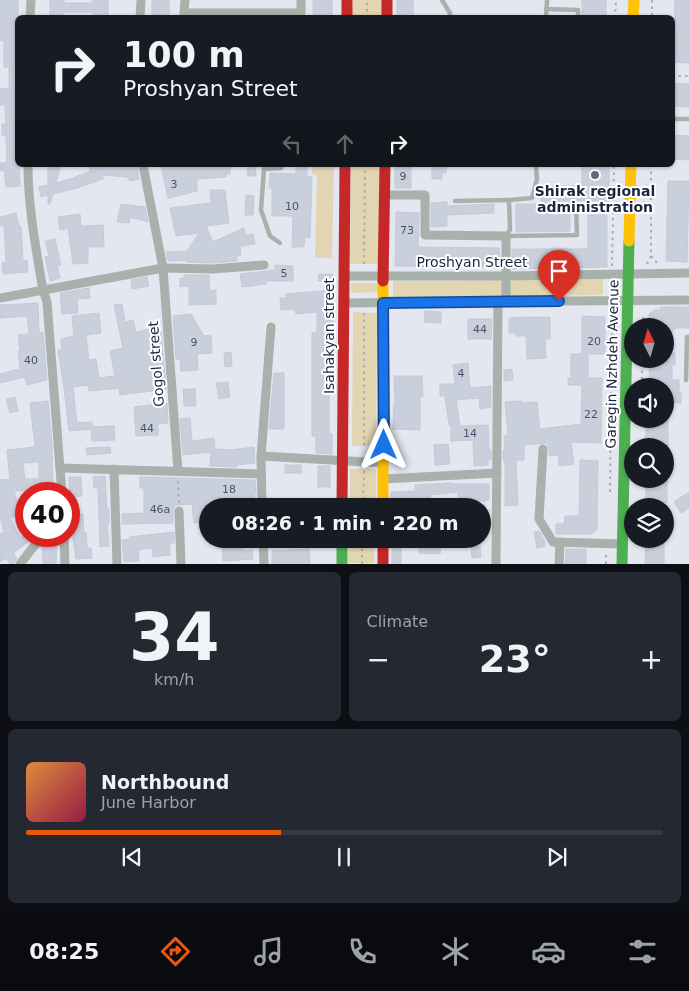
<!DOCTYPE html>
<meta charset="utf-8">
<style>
body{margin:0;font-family:"DejaVu Sans",sans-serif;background:#242831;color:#f1f3f6;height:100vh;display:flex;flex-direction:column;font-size:19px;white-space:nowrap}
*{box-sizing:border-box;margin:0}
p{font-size:16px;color:#9ea1a6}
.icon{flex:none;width:28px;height:28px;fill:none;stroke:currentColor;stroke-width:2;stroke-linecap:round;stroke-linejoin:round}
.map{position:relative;height:564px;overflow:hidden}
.sheet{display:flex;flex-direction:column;gap:8px;padding:8px;background:#0d0f14;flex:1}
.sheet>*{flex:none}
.guide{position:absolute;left:15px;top:15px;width:660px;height:152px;border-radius:8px;box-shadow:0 1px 4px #0004;background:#171b24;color:#f1f3f6;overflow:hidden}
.needle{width:32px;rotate:355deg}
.tools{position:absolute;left:624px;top:318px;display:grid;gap:10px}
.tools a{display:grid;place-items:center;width:50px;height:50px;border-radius:50%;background:#171b24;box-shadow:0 1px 4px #0004;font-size:25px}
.speed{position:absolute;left:15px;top:482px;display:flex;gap:10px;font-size:25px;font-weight:700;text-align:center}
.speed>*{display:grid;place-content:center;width:65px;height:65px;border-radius:50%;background:#171b24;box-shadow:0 1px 4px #0004;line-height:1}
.speed .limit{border:8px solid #d22;background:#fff;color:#111}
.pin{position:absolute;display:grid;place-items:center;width:42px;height:42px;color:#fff;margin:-51px -21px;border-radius:50% 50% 50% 0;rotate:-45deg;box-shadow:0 0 5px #0007}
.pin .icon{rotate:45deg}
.me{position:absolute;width:55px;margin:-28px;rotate:0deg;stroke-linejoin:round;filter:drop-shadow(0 0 4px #0008)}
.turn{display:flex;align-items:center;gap:18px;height:105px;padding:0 25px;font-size:22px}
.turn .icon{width:65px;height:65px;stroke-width:2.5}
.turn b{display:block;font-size:35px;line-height:42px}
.lanes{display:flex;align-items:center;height:48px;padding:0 25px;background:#0003;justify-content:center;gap:25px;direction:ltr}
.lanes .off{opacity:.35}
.big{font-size:38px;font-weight:800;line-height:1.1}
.sheet .widget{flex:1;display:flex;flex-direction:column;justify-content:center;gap:8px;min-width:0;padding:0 18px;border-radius:8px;background:#242831}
.sheet .dial{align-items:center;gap:0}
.dial b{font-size:65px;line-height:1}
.song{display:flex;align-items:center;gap:15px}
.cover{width:60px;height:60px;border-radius:8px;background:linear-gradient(135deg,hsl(30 70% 55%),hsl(340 70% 35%))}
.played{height:5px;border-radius:2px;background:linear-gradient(90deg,#ea580c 40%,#363941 40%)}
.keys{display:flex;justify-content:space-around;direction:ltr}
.heat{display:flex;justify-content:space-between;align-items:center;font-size:28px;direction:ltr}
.sheet .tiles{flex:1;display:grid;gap:8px;grid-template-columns:1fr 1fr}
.widget:last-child{grid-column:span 2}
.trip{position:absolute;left:199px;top:498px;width:292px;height:50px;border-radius:25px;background:#171b24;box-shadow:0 1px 4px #0004;font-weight:800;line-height:50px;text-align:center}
.tabs{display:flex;height:80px;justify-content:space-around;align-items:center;background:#090b0e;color:#9ea1a6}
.tabs .icon{width:35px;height:35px}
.tabs .on{color:#ea580c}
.tabs b{font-size:22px;color:#f1f3f6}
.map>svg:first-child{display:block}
</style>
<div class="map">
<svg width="689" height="564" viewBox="0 0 689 564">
<rect width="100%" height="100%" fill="#e4e7f0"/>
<g fill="#e2d5b2">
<path d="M353 0H382V17L352 18Z"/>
<path d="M312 165H334L332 258H315L317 175 312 174Z"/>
<path d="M351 165H381L380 264H350Z"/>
<path d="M603 279V295L393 297V281Z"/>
<path d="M351 283H379V292L351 293Z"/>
<path d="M353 312 377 313 376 446H352Z"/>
<rect x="350" y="469" width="26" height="37"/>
<path d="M349 539H375L374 563H348Z"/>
</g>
<g fill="#cacfdc" stroke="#c4c9db" fill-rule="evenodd">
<path d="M0 0H18V168H19L20 186 6 187 4 170 0 171V163H7L6 135H2V124H6L5 105H0V89L9 88V67H4V41H1L0 33Z"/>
<path d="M50 0H64V3H93V0H108V18H93V12H63V18H50Z"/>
<rect x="152" y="0" width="17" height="18"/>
<rect x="313" y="0" width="19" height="18"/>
<rect x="397" y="0" width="16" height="18"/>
<rect x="582" y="0" width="24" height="18"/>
<path d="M675 0H689V63L674 62Z"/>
<path d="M672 83 689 84V107L672 106Z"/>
<path d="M672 135 689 136V160L672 159Z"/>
<path d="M48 165H61L56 183 70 179 91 171 89 165H137L139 179 130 181 127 177 103 175V179L77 188 53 194 50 204H48V195L41 197 39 187 48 185Z"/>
<path d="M161 165H230V174H226V177L197 179V191L168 198Z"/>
<path d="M247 165H255L256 176H248Z"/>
<path d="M296 165H307V176L312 177 310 238 305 237 304 247H292L293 216H272V188H269L270 173 296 174Z"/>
<rect x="395" y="165" width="16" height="23"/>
<path d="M432 165H446V173H442V179H432Z"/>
<path d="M582 165H609V201H572V208H570V231L516 232V204H541V186H582Z"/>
<path d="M668 181H689L687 262 666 261Z"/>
<path d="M210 190H225L229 223 206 226 213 242 244 228 245 235 253 234 255 244 240 246 241 255 237 256V261L212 263 186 262V260L168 261 166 252 187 251 199 233 176 236 170 208 211 203Z"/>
<path d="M246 195 254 196 253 215H245Z"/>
<path d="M447 202V206L494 204V213L447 215V226L431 227V203Z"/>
<path d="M121 204 145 207 148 222 130 217 129 223 117 222Z"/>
<path d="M396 212 419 213 418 247 499 248 500 267 395 266Z"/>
<path d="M16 213 19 226H21L23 261 27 260 28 272 3 274 2 263 6 262 4 225 0 226V217Z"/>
<path d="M80 214 81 226 103 225 104 247H88V263L73 264 68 228 60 230 58 217Z"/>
<path d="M588 215H607V267L512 269V249H588Z"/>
<path d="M55 239 61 265H57L60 278 50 281 45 257 49 256 45 241Z"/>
<path d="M275 265 293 266V281H266V284L242 287 240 274 275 270Z"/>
<path d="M319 274H333V281H318Z"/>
<path d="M184 275H209L210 291 216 290V304L189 305V286L180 287V278H184Z"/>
<path d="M147 277 149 286 132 289 131 280Z"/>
<path d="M89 288 90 298 77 299 78 313 62 314 60 293Z"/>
<path d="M333 290V335H329V434H332V454L316 453V436H312V333H317V312L296 314 295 309 281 310 280 298H287L286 294Z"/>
<path d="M38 303 39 333 43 332 47 380 27 385 25 377 0 383V374L20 369 18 351H20L18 335 29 334 27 316 0 318V305Z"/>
<path d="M122 304 125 322 133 320 136 332 150 329V333L161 330 166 389 120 395 119 388 89 391 88 385 73 387 77 423 92 422V427L114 426 115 440 92 441 91 429 69 431 64 388 58 350 62 349 61 339 74 336 72 316 99 313 101 333 86 335 89 360 96 359 99 378 115 376 110 351 123 348 114 305Z"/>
<path d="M661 307H689V328H676L665 339V326H649V314L655 310H661Z"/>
<path d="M425 311 441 312V323L424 322Z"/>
<path d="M191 314 204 336 211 335 212 353 197 354 198 370 181 371 180 359H176L173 316Z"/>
<path d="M582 316 605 317V354H588V378H602L601 443 571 442 574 464 559 466 558 455 549 456V449L547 443 524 445V460H516L518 505 505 506V460H503V450H505L504 436H508L505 402 521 401V403L537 402 540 429 581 424 582 385H568V378H571V354H582Z"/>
<path d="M527 317H550V339H545L546 358 527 359 526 336H516V333H509V318Z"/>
<path d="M468 319H492L491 339H468Z"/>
<path d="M231 352 232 366 225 367 224 353Z"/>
<path d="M665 353H675V365H672V380H679V393H681V403L665 402V386H650L649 359H665Z"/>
<path d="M468 363 470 388 491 386V407L480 409 479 398 456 400 460 426 488 425 489 450H491V460H488V465L474 466 473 440 451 441V424L449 425 445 396H440V384H455L453 365Z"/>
<path d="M512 369 513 380 504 381V370Z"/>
<path d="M274 373H284V429H269Z"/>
<path d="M394 376H422L423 397H420V430L393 429 394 404H395Z"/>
<path d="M228 382 230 397 219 399 216 383Z"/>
<path d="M183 389H195L196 406H184Z"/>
<path d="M15 397 18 411 10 413 6 399Z"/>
<path d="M48 401 52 444 53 490 14 491 21 515 10 518 20 538 23 536H34L31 540 13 553 17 558 14 563 10 564 6 558 0 562V534L4 532 0 517V480L10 479 7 450 35 447 30 403ZM39 462V479H25L23 463Z"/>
<path d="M167 403 168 423 158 424V435L136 436 134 407Z"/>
<path d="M190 418 192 441 214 438 215 449 229 450 254 447 255 463 237 465V467L210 466 211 452 183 455 180 419Z"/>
<rect x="646" y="419" width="22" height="27"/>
<path d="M448 444 450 464 435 465 434 445Z"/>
<path d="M110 447 111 453 87 455 86 448Z"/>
<path d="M580 460 598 461 597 529 591 534H556V524H564L565 516H579Z"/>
<rect x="285" y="465" width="16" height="8"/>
<rect x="318" y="466" width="12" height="21"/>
<path d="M105 476 107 509H109V524H107L109 546 100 547 98 488H94L93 477Z"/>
<path d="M69 477H81L82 496 70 497Z"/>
<path d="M140 477 255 480 256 494H254L256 506H208V516H204V522L194 523 192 504 175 505 173 511V523L122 524V514L144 513V488H140Z"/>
<rect x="646" y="479" width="21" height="24"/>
<path d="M452 483V484H489V500H487V501H458V492L430 495 431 500 403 502V506H391V492L415 491V485Z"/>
<path d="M689 492V508L681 513 674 502Z"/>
<path d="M83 514 84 533 86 532 87 548H91L92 558 76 559 73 539 72 515Z"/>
<path d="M539 531 544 540 545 546 537 548 534 532Z"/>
<path d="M174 532V543H170V555L153 557 152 548 138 550 139 561 124 562 122 540 130 539V537Z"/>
<path d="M222 539H242L243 551 252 550 253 559 223 561Z"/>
<path d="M391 539H439V543H441L440 554 419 553V546H401V564H392V549H393L394 545H391Z"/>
<path d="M646 539H664V564H645Z"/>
<path d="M47 540H54V542H57L56 563 43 564 42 546Z"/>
<path d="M480 546 481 557 472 558 471 547Z"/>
<path d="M309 549 310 564H272V551Z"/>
<path d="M566 549H586V564H565Z"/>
</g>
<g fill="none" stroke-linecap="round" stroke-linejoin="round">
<g stroke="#a7aead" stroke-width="2" stroke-dasharray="2.5 4" stroke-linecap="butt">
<path d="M652 0V18"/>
<path d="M367 18V0"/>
<path d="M615 18 616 0"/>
<path d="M672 76H689"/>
<path d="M651 256 658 264"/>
<path d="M364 264 365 165"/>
<path d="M647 264 651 256V165"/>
<path d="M612 266 614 165"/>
<path d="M364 313V446"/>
<path d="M643 326V315"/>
<path d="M642 386V359"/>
<path d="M178 481 179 504"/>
<path d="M610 492 612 315"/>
<path d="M363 506 364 471"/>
<path d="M362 564V539"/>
<path d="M606 564V551"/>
</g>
<g stroke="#a8b1ab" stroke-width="4.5">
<path d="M442 0 450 13V18"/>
<path d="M546 9 578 10V18"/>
<path d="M546 18 547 0"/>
<path d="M672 119H689"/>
<path d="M455 201 509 200"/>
<path d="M506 236 577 235 576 207"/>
<path d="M506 236 510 230 509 200 532 198 537 179 536 165"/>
<path d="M280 243 270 236 261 210 264 169 281 168 282 165"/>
<path d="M686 380 687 337H689"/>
</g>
<g stroke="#a8b1ab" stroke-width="9">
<path d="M185 0 184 13H301V0"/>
<path d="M30 18 31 0"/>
<path d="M140 18 141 0"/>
<path d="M28 165C28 207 36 249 43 290L47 302 62 494"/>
<path d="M143 165 163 268 178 471"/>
<path d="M385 195H425V235L506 236V302"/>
<path d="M344 276H507L689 273"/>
<path d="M0 298 163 268 212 269 264 265"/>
<path d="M344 303 689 300"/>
<path d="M543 449 539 519 553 542 622 544"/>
<path d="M261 456 384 463"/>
<path d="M60 468 261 474"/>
<path d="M114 469 117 564"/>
<path d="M383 479 497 473"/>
<path d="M262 506 261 456 271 327"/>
<path d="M179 511 181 564"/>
<path d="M64 536 65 564"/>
<path d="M263 539 264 564"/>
<path d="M20 564 42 536"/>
<path d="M496 564 498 302"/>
<path d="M559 564 560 542"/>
</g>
<g stroke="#4caf50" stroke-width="11">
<path d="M342 539V564"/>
<path d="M622 564 629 241"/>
</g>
<g stroke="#ffc107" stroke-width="11">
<path d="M633 18 634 0"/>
<path d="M629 241 631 165"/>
<path d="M383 506V281"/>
</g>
<g stroke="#c62828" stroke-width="11">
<path d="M347 0V18"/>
<path d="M387 0V18"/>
<path d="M383 281 385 165"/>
<path d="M342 506 345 165"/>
<path d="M383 539V564"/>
</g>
</g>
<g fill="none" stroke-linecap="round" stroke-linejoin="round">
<defs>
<path id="route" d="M384 445 383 303 559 301"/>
</defs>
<use href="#route" stroke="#114b97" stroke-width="12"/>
<use href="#route" stroke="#1a73e8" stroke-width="9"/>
</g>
<circle fill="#62687e" stroke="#fff" stroke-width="2" cx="595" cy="175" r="5"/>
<g text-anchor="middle" stroke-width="4" stroke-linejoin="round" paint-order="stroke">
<g font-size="11" fill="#4b526a">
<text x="403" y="180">9</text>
<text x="174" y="188">3</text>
<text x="292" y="210">10</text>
<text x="407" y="234">73</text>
<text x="284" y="277">5</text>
<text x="480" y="333">44</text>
<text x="594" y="345">20</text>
<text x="194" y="346">9</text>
<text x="31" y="364">40</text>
<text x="461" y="377">4</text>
<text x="591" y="418">22</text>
<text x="147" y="432">44</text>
<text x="470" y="437">14</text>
<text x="229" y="493">18</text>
<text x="160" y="513">46a</text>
</g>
<g font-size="14" font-weight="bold" fill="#1c2440" stroke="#fff">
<text x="595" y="196">Shirak regional<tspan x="595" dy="16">administration</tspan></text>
</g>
<g font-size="14" fill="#1c2440" stroke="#fff">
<text x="472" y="267">Proshyan Street</text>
<text transform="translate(329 336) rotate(-90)" y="5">Isahakyan street</text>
<text transform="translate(156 364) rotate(-94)" y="5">Gogol street</text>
<text transform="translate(612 364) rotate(-89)" y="5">Garegin Nzhdeh Avenue</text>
</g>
</g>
</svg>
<div class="tools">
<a><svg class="needle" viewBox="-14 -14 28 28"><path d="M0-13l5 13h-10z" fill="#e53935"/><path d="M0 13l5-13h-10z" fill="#9ea1a6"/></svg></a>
<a><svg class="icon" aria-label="sound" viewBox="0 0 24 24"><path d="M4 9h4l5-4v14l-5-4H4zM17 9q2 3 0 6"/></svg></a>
<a><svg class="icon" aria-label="search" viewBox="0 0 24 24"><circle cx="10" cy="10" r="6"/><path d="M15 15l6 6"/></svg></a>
<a><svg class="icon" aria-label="layers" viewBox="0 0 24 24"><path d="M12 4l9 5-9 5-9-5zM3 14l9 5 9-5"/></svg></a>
</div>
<div class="speed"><div class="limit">40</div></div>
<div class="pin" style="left:559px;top:301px;background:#d93025"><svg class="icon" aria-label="arrive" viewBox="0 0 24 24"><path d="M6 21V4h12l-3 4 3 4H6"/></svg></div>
<svg class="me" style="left:384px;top:445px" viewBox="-20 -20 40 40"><path d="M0-17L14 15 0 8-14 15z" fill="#1a73e8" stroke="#fff" stroke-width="4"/></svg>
<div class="trip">08:26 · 1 min · 220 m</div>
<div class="guide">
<div class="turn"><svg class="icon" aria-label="right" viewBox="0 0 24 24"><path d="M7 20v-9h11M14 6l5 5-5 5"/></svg><div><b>100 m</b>Proshyan Street</div></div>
<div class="lanes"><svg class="icon off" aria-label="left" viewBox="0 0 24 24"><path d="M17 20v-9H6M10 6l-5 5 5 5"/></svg><svg class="icon off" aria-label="ahead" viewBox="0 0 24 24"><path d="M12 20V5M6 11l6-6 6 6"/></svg><svg class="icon" aria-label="right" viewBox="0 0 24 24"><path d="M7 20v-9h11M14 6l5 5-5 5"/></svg></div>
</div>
</div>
<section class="sheet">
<div class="tiles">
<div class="widget dial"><b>34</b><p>km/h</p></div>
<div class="widget"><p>Climate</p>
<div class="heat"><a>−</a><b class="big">23°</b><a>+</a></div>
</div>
<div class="widget">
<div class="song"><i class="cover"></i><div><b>Northbound</b><p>June Harbor</p></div></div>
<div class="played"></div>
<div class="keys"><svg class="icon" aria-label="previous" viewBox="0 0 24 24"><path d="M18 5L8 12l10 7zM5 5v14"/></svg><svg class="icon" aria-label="pause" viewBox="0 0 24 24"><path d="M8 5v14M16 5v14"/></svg><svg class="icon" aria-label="next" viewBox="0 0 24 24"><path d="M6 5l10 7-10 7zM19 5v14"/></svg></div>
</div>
</div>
</section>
<nav class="tabs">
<b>08:25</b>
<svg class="icon on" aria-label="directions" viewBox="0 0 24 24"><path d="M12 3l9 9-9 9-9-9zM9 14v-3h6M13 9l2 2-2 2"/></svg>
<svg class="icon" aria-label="music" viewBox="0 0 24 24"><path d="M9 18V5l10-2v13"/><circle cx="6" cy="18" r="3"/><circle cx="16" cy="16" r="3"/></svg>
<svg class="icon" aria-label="phone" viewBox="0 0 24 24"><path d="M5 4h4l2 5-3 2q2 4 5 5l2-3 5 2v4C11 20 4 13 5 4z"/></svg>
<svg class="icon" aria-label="climate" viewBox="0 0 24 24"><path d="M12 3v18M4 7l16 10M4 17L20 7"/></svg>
<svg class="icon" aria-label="car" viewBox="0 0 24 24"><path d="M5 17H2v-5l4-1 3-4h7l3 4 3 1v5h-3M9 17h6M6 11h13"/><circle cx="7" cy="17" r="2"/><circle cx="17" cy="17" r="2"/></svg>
<svg class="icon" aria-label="filters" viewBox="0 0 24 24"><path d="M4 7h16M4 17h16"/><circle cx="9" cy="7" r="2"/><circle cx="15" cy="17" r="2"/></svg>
</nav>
